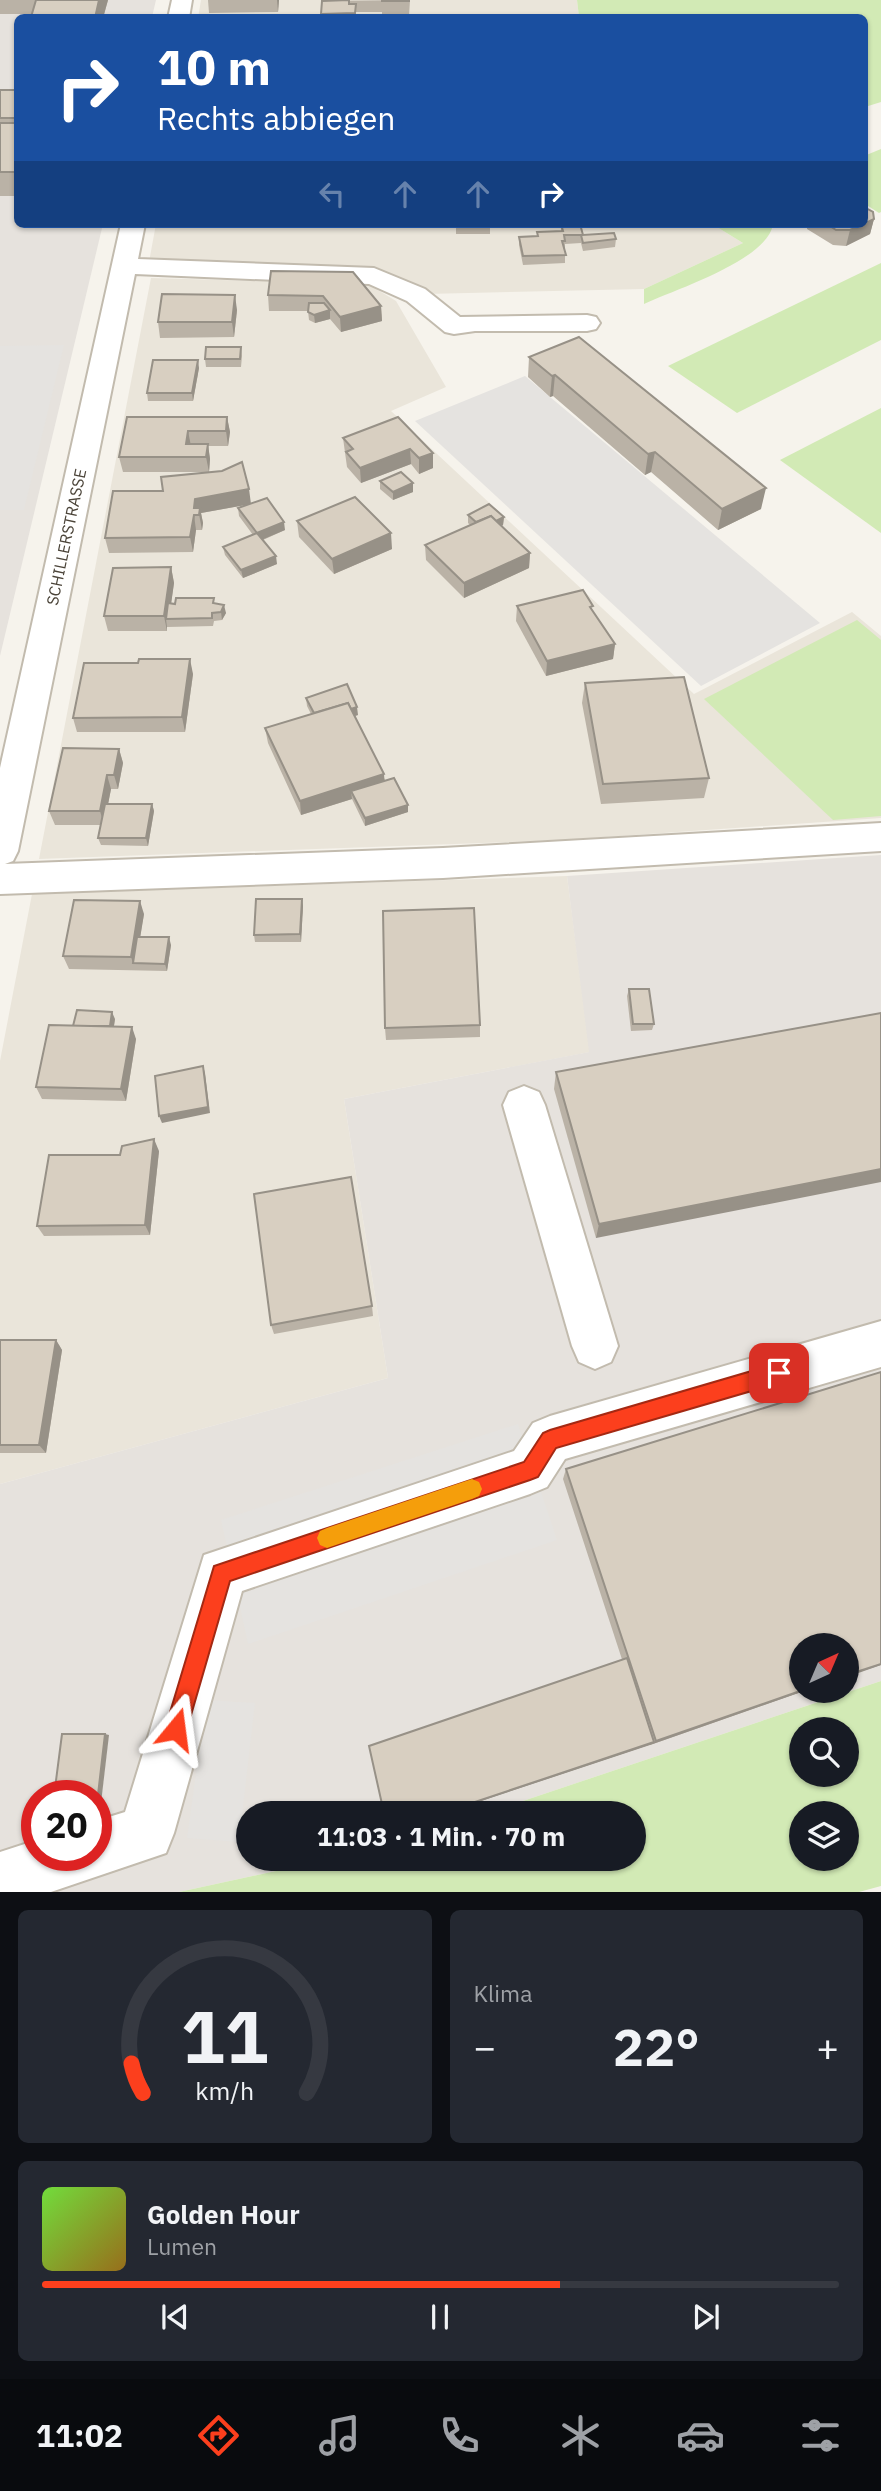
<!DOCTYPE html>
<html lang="de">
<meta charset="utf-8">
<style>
body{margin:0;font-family:"IBM Plex Sans",sans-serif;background:#242831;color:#f1f3f6;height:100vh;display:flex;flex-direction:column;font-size:26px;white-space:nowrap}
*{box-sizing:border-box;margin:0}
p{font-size:23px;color:#9ea1a6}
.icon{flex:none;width:38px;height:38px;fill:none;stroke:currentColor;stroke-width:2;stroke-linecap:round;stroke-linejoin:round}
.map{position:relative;height:1892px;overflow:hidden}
.panel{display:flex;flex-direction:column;gap:18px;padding:18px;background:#0d0f14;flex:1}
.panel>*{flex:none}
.top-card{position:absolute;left:14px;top:14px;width:854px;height:214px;border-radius:10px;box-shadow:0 2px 5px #0004;background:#1a4fa0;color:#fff;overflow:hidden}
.needle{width:46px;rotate:44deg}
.fabs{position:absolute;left:789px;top:1633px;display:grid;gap:14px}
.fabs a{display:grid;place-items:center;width:70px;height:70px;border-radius:50%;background:#171b24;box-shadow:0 2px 5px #0004;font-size:35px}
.speed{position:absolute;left:21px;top:1780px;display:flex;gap:14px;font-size:35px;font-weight:700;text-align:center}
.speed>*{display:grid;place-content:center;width:91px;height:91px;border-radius:50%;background:#171b24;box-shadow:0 2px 5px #0004;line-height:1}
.speed .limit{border:10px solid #d22;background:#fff;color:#111}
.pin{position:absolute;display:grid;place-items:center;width:60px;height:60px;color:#fff;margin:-30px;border-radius:14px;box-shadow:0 4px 10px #0006}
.me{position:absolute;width:77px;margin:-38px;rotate:16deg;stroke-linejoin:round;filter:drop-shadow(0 0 5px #0008)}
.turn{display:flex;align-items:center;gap:24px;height:147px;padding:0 28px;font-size:32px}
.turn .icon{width:91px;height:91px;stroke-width:2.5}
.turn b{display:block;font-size:49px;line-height:60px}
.lanes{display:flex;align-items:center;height:66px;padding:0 28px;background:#0003;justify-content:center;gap:35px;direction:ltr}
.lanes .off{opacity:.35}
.big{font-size:52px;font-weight:700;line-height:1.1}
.panel .tile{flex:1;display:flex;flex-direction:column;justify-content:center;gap:10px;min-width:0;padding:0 24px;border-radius:10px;background:#242831}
.panel .dial{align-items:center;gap:0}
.dial svg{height:182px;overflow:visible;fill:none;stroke:#363941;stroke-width:7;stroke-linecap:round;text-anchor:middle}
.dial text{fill:#f1f3f6;stroke:none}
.song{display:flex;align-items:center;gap:21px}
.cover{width:84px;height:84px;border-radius:10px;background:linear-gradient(135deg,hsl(100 70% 55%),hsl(40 70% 35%))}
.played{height:7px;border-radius:4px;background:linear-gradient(90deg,#fc3f1d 65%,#363941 65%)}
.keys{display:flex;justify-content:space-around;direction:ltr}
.heat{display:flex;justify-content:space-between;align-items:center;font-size:38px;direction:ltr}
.panel .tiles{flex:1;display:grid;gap:18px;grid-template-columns:1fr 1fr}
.tile:last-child{grid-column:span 2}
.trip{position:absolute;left:236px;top:1801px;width:410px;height:70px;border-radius:35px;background:#171b24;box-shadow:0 2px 5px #0004;font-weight:700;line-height:70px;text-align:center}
.menu{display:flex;height:112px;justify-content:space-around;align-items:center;background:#090b0e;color:#9ea1a6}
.menu .icon{width:49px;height:49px}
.menu .current{color:#fc3f1d}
.menu b{font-size:32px;color:#f1f3f6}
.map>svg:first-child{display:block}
</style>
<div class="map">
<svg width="881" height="1893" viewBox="0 0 881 1893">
<rect width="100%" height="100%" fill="#f6f3ec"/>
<g fill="#eae5da">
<path d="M201 0H577L579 17 198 18Z"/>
<path d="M156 224H712L743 243 644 289 426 294 377 269 149 262Z"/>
<path d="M151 278 368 284 396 301 446 387 391 411 694 694 852 612 881 636V818L562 840 39 859Z"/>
<path d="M567 876 590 1052 344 1099 388 1378 0 1484V1061L32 894Z"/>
</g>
<g fill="#e6e2dd" fill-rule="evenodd">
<path d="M0 0H156L152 17 18 18V224H103L0 656Z"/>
<path d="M881 855V1681L487 1813H248V1858L331 1859 179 1892 0 1893V1484L388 1378 344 1099 589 1052 567 876ZM802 1645H847V1690H802ZM37 1796H96V1855H37Z"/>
</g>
<g fill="#d2eab5" fill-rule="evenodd">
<path d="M577 0H881V102L865 107 864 18 579 17Z"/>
<path d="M881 149V212L879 213 865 204 864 156Z"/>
<path d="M712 224H773C768 260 676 289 644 304V289L743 243Z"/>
<path d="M881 263V340L737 413 668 366Z"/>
<path d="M881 408V533L780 460Z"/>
<path d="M857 620 881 640V816L833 820 704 699Z"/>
<path d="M881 1681V1886L859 1892H179L331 1859 634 1858V1813H487ZM802 1729H847V1774H802ZM802 1813H847V1858H802Z"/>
</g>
<g fill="#e5e3e0">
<path d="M64 345 24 510H0V346Z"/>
<path d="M525 376 820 623 701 686 415 421Z"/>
<path d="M518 1424 557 1540 248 1644 221 1520Z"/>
<path d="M206 1700 255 1703 239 1842 187 1838Z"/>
</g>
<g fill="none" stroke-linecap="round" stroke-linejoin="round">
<defs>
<g id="minor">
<path d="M172 0H192L189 18H168Z"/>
<path d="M121 224H145L138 259 374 268 425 289 460 317 587 315 596 317 600 323 596 329 587 331H475L454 334 445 332 407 301 369 284 135 274 18 851 13 861 5 864 443 848 881 823V851L443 878 0 894V768Z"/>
<path d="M524 1086 539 1092 545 1105 618 1346 611 1362 595 1369 579 1362 572 1346 503 1105 509 1092Z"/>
<path d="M881 1321V1367L565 1459 547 1487 530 1494 242 1591 174 1833 166 1853 48 1893H0V1852L37 1840V1855H96V1821L125 1812 204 1555 514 1451 533 1423 550 1416Z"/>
</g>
</defs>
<use href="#minor" stroke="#c2bbae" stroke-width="4"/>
<use href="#minor" fill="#fff" fill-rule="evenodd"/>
</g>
<g fill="#bab2a6">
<path d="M0 0H108L103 18H24L31 17 32 14H0Z"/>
<path d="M208 0H279L278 12 209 13Z"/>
<path d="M410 0 409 16H382V12H356V18H321L322 1Z"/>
<rect x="0" y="90" width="18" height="106"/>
<path d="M874 219 870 234 846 246 833 245 807 229V224H864Z"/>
<rect x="456" y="224" width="34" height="10"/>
<path d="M561 224 583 235 616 239 615 247 583 251 581 243 565 244V263L523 265 519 245V237L537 236V232L561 231Z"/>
<path d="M271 271 381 306 382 321 341 332 330 319 315 323 309 320 308 311H269L268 295Z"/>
<path d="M237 310 234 337 160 338 158 322Z"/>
<path d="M241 347 242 356 241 367H206L205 359Z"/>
<path d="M529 357 761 509 718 530 651 472 645 475 553 396 550 397 528 377Z"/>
<path d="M199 368 193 401H148L147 393Z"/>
<path d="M227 417 230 432 228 446H208L210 459 209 472H123L119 457Z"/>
<path d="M343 438 433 453V468L419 474 411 464 361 483 347 467Z"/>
<path d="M380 481 413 492 393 500 380 489Z"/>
<path d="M163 491 251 504 285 530 263 540 277 564 243 578 225 555 223 547 253 535 239 516 238 508 245 505 201 513 203 523 202 530H196L193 552 109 553 105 538Z"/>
<path d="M468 515 504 517 503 525 502 526 530 553 529 568 464 598 426 560 425 545 470 525 468 523Z"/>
<path d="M297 521 392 549 334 574 299 537Z"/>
<path d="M171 567 174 583 171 603H215L226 613 222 620 214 621 213 626 167 627V631H108L104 616Z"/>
<path d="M517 606 615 644 613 659 546 676 516 621Z"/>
<path d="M193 674 185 732H77L73 718Z"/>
<path d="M585 683 709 778 704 798 601 804 582 703Z"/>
<path d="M306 698 358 715 355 716 385 780 408 812 365 826 352 799 301 815 268 743 265 728 311 714 307 706Z"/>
<path d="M119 749 123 763 118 789H111L108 804H152L154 811 148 846 101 845 98 838 101 825H55L49 811Z"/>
<path d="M302 899 303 906 301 942H255L254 935Z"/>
<path d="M144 914 140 937 171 945 167 971 69 969 63 956Z"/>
<path d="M629 989 654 1024 652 1030 631 1031 627 996Z"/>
<path d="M881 1013 596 1238 554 1089 556 1072Z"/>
<path d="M115 1019 114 1026 136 1039 126 1101 42 1099 36 1087 73 1026Z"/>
<path d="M480 1025V1037L386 1040 385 1028Z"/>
<path d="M159 1151 150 1235 44 1236 37 1226 120 1155Z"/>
<path d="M372 1306 373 1316 274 1334 271 1325Z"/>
<path d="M0 1340H56L62 1350 46 1453H0Z"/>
<path d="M566 1469 802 1690H807L650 1745 563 1479Z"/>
</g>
<g fill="#979187">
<path d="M99 0H108L103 18H95Z"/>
<path d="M277 0H279L278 12Z"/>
<path d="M874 219 870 234 846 246 850 230Z"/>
<path d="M235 295 237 310 234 337 232 322Z"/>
<path d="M381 306 382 321 341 332 340 317Z"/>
<path d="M330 310V319L315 323 314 315Z"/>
<path d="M198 360 199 368 193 401 192 393Z"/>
<path d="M555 375 553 396 550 397 552 376Z"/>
<path d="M227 417 230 432 228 446 226 431Z"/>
<path d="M188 431 191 446 186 444Z"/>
<path d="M208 444 210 459 209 472 206 457Z"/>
<path d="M410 449 411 464 361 483 360 468Z"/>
<path d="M655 452 651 472 645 475 648 454Z"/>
<path d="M433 453V468L419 474V458Z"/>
<path d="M413 483V492L393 500V492Z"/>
<path d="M766 488 761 509 718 530 722 509Z"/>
<path d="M249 489 251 504 201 513 203 523 202 530 199 514 194 508 195 499Z"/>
<path d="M194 515 196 530 193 552 190 537Z"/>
<path d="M504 517 503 525 481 535 482 527Z"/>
<path d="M284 522 285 530 259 541 257 533Z"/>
<path d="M391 533 392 549 334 574 332 559Z"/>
<path d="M530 553 529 568 464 598V583Z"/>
<path d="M276 556 277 564 243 578 241 570Z"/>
<path d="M171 567 174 583 169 619H166L167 627V631L164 616Z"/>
<path d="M224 605 226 613 222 620 221 612Z"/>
<path d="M615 644 613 659 546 676 547 661Z"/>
<path d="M190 659 193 674 185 732 182 717Z"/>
<path d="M357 707 358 715 317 727 316 720Z"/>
<path d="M119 749 123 763 118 789 114 775Z"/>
<path d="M384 774 385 788 351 791 352 799 301 815 300 801Z"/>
<path d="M107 775 111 789 104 825 100 811Z"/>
<path d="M152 804 154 811 148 846 146 838Z"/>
<path d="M408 805V812L365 826V818Z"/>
<path d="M302 899 303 906 301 942 300 934Z"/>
<path d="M140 901 144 914 136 963H133L131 957Z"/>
<path d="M169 937 171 945 167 971 165 964Z"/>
<path d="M112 1012 115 1019 112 1038 109 1032Z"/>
<path d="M132 1027 136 1039 126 1101 121 1089Z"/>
<path d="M203 1066 205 1073 210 1113 162 1123 159 1116Z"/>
<path d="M154 1139 159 1151 150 1235 145 1225Z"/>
<path d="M881 1169V1182L596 1238 599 1224Z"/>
<path d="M56 1340 62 1350 46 1453 39 1445Z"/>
<path d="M881 1664V1665L847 1677V1675Z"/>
<path d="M803 1690H807L650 1745 445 1813H442L654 1742Z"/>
<path d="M105 1734 109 1735 99 1820 96 1819V1812Z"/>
</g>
<g fill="#d8cfc1" stroke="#979187" stroke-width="2">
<path d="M36 0H99L95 18H24L31 17Z"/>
<path d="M349 0V4H356L355 13 321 14 322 1Z"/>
<rect x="382" y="0" width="27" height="1"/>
<rect x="0" y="90" width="18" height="28"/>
<rect x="0" y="123" width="18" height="49"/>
<path d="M864 207 873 212 874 219 864 224Z"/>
<path d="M561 224H580L583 235 614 233 616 239 583 243 581 235H564L565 241H562L566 255 523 256 519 237 538 236 537 232 563 231Z"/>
<path d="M827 224H864L850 230H836Z"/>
<path d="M271 271 353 272 381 306 340 317 323 296 268 295Z"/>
<path d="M162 294 235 295 232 322H158Z"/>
<path d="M309 303H324L330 310 314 315 308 312Z"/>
<path d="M579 337 766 488 722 509 655 452 648 454 555 375 552 376 529 357Z"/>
<path d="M206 347H241L240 359H205Z"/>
<path d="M153 360H198L192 393H147Z"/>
<path d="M127 417H227L226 431H188L186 444H208L206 457H119Z"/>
<path d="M398 417 433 453 419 458 410 449 360 468 346 452 353 449 343 438Z"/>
<path d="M242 462 249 489 195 499 194 508H200L199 515H194L190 537 105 538 113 491H163L161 477 222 471Z"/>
<path d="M401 472 413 483 393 492 380 481Z"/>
<path d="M355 497 391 533 332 559 297 521Z"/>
<path d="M267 498 284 522 257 533 238 508Z"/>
<path d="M489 504 504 517 496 521 491 516 476 522 468 515Z"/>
<path d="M491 516 530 553 464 583 425 545Z"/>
<path d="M257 533 276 556 241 570 223 547Z"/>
<path d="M171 567 164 616H104L113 568Z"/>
<path d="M583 590 593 606 590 607 615 644 547 661 517 606Z"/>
<path d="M176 598H214L213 603 224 605 221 612 212 613V618L166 619 168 603 175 604Z"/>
<path d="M139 659H190L182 717 73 718 84 663H138Z"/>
<path d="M684 677 709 778 603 784 585 683Z"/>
<path d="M347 684 357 707 351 709 348 703 314 713 306 698Z"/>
<path d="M348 703 384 774 300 801 265 728Z"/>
<path d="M63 748 119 749 114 775H107L100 811H49Z"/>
<path d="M394 778 408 805 365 818 351 791Z"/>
<path d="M105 804H152L146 838H98Z"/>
<path d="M256 899H302L300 934 254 935Z"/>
<path d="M74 900 140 901 131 957 63 956Z"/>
<path d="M474 908 480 1025 385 1028 383 911Z"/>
<path d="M137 937H169L165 964 133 963Z"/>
<path d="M629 989H649L654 1024H633Z"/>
<path d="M77 1010 112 1012 110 1026H73Z"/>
<path d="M881 1013V1169L599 1224 556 1072Z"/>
<path d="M49 1025 132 1027 121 1089 36 1087Z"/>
<path d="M203 1066 208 1107 159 1116 155 1076Z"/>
<path d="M154 1139 145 1225 37 1226 49 1155H120L122 1146Z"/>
<path d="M351 1177 372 1306 271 1325 254 1194Z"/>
<path d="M0 1340H56L39 1445H0Z"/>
<path d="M881 1372V1664L847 1675V1645H802V1690H803L656 1741 566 1469Z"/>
<path d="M627 1658 654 1742 442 1813H384L369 1746Z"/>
<path d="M62 1734H105L96 1812V1796H54Z"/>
</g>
<path fill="#fc3f1d" stroke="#a42913" stroke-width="2" d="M779 1363 786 1366 789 1373 786 1380 779 1383 556 1448 538 1477 530 1480 230 1581 187 1729 184 1737 176 1740 168 1737 165 1729 214 1566 524 1462 543 1433 550 1430Z"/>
<path fill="#f59e0b" d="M472 1479 479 1482 482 1489 479 1496 472 1499 327 1548 320 1545 317 1538 320 1531 327 1528Z"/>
<g text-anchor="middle" stroke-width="5" stroke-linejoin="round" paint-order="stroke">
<g font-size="16" fill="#4b4439" stroke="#fff">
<text transform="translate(66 537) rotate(-78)" y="6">SCHILLERSTRASSE</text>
</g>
</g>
</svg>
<div class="fabs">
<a><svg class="needle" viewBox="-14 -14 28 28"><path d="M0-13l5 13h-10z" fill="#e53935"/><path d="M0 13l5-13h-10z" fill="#9ea1a6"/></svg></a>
<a><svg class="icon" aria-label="search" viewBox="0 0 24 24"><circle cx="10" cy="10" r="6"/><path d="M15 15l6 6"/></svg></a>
<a><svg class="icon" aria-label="layers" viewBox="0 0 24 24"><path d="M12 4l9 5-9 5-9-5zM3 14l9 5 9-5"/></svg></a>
</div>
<div class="speed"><div class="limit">20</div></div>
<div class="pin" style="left:779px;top:1373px;background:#d93025"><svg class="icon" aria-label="arrive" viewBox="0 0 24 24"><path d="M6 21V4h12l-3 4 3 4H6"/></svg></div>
<svg class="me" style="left:176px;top:1729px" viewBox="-20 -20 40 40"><path d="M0-17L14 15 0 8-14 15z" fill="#fc3f1d" stroke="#fff" stroke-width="4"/></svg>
<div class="trip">11:03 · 1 Min. · 70 m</div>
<div class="top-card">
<div class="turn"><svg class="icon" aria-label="right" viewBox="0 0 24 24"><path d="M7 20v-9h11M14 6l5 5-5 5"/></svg><div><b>10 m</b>Rechts abbiegen</div></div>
<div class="lanes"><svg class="icon off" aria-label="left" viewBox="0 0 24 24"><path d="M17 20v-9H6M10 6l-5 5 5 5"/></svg><svg class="icon off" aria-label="ahead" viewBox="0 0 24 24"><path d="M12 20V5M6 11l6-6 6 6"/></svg><svg class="icon off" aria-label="ahead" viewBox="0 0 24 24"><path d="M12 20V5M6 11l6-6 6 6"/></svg><svg class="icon" aria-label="right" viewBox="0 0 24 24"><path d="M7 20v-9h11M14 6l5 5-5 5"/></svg></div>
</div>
</div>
<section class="panel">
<div class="tiles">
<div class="tile dial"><svg viewBox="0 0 100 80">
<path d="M14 69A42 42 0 1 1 86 69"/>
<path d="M14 69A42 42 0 0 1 9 56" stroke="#fc3f1d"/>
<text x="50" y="56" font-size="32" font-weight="700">11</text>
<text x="50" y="72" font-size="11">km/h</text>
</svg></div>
<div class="tile"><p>Klima</p>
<div class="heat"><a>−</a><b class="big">22°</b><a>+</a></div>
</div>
<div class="tile">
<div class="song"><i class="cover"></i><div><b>Golden Hour</b><p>Lumen</p></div></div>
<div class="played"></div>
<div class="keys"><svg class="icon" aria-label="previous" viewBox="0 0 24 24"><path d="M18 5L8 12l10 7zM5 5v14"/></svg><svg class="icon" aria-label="pause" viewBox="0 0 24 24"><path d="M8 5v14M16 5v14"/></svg><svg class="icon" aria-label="next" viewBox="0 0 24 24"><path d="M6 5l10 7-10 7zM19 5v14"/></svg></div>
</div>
</div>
</section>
<nav class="menu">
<b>11:02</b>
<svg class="icon current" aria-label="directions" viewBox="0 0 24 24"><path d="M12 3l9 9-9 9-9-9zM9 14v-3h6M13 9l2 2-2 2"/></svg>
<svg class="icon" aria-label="music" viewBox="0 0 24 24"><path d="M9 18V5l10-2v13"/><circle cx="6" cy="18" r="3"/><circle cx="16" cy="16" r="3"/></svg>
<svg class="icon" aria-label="phone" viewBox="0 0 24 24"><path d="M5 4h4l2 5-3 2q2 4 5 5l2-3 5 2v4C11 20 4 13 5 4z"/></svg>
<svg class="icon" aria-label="climate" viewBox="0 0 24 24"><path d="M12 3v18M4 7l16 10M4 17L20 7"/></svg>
<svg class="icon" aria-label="car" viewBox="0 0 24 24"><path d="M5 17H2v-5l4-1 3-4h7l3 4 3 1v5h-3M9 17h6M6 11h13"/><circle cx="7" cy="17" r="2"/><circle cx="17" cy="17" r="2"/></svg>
<svg class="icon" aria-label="filters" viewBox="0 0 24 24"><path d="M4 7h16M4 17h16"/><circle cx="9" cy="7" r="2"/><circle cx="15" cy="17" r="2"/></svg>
</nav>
